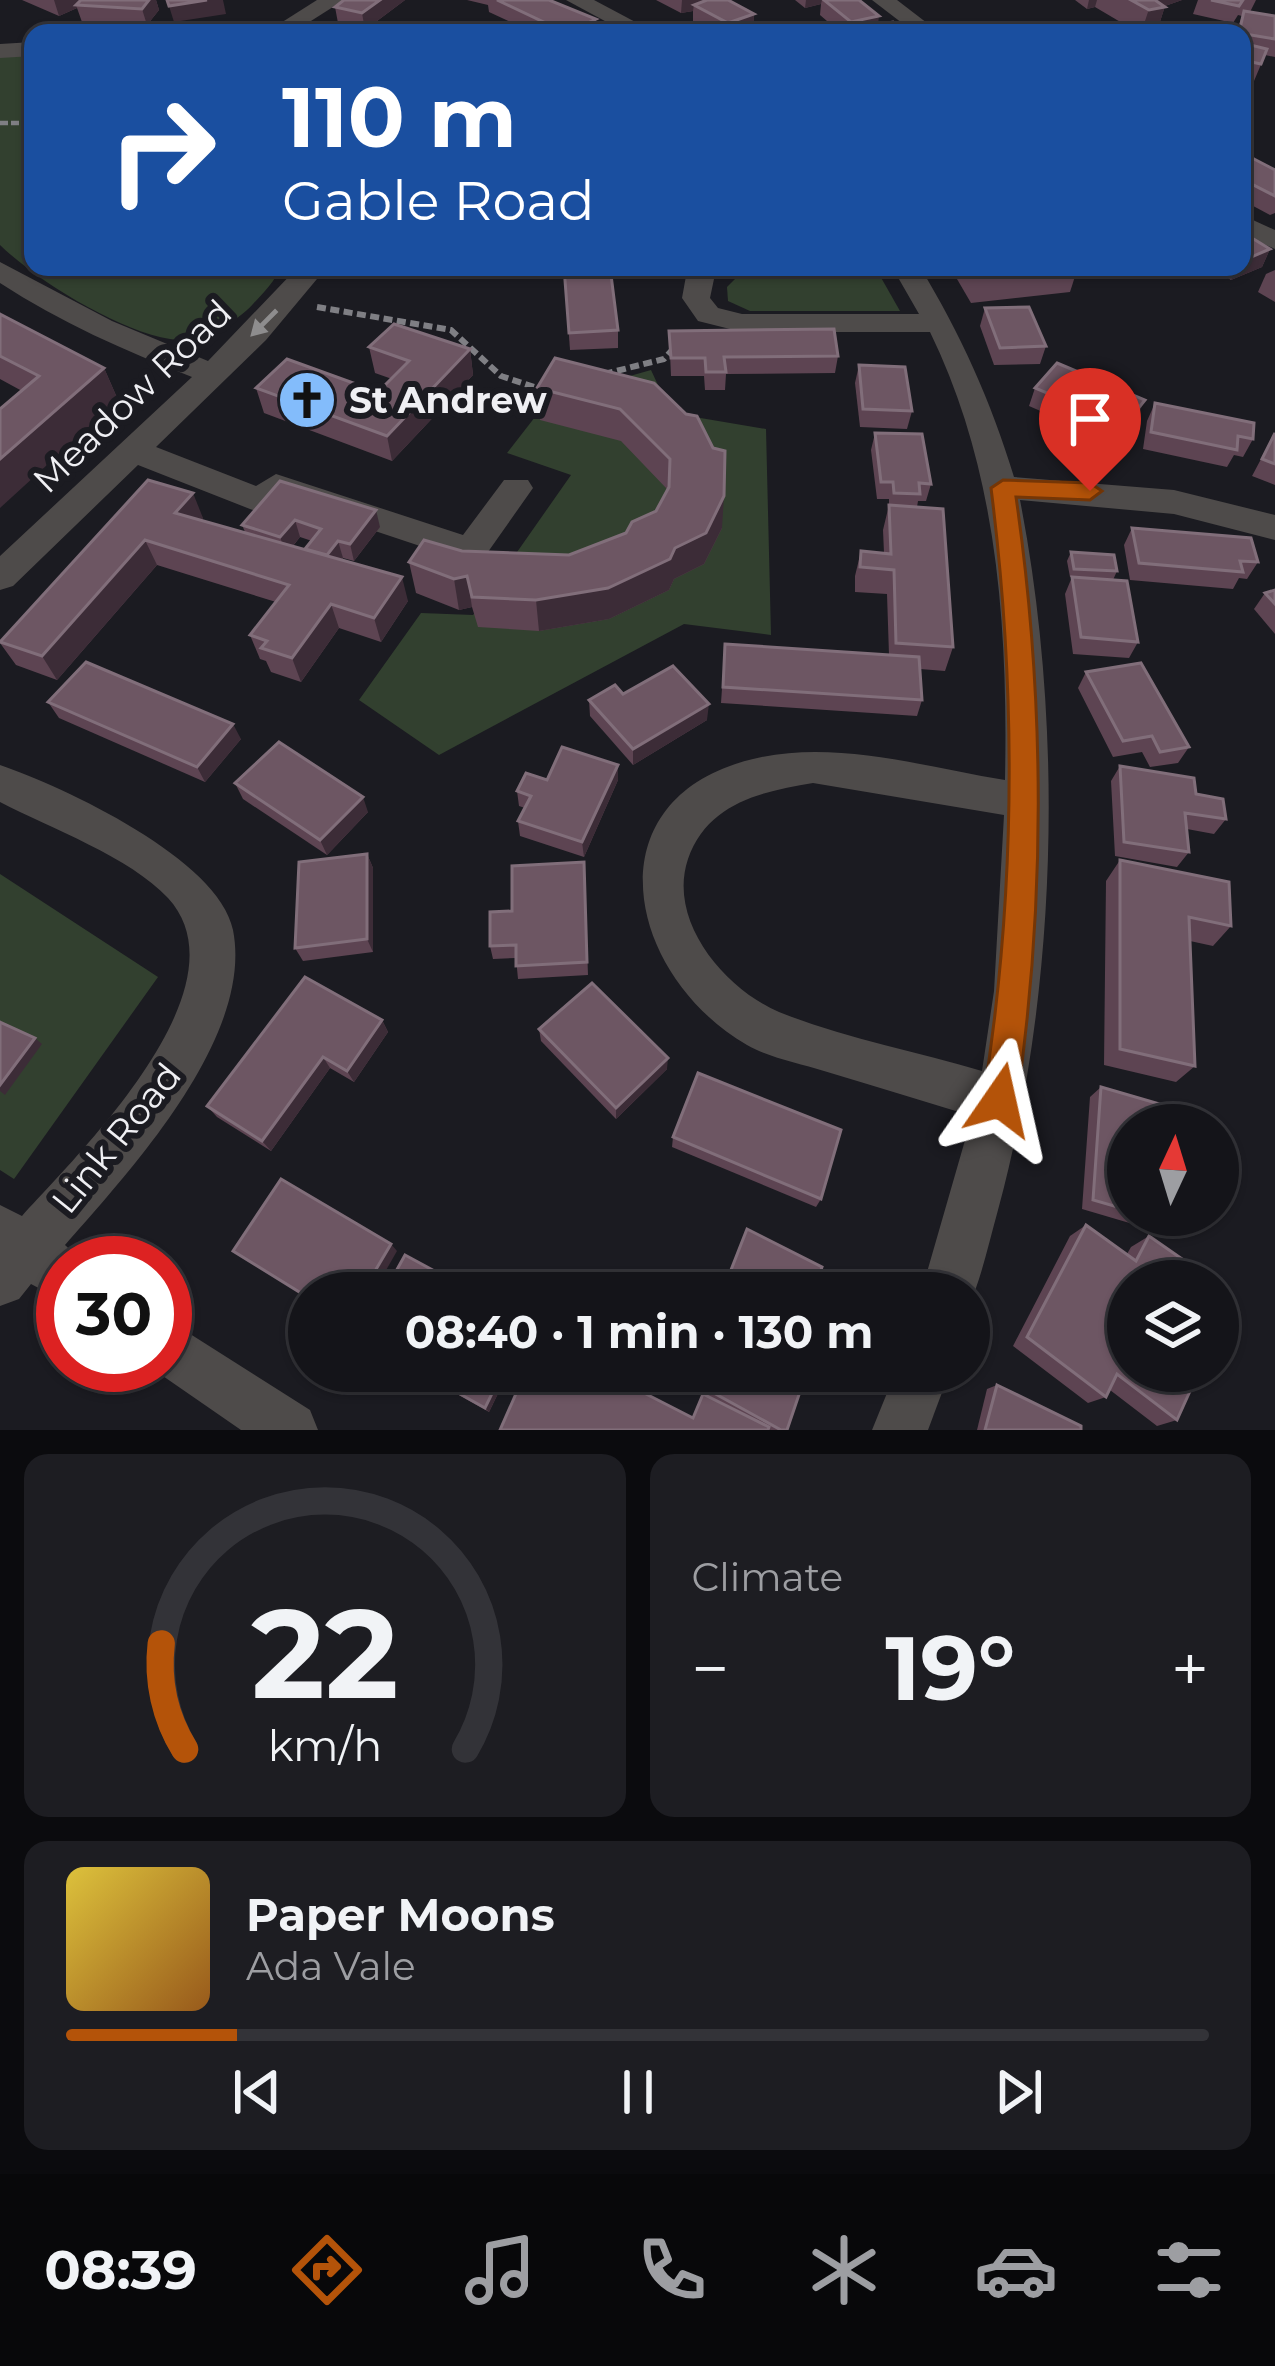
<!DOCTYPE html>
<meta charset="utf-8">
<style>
body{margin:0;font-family:Montserrat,sans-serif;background:#1d1d22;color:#f1f3f6;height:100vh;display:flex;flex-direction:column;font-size:45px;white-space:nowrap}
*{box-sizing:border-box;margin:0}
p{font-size:39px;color:#9d9ea2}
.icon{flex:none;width:66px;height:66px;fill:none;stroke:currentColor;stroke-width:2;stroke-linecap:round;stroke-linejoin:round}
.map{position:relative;height:1430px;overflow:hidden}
.side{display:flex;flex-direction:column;gap:24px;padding:24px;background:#0b0b0e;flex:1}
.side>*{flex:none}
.top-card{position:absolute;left:24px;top:24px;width:1227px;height:252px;border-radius:24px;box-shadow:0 3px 9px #0004,0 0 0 3px #333338;background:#1a4fa0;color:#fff;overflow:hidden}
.needle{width:78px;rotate:4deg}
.fabs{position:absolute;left:1107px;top:1104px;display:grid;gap:24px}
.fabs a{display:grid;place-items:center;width:132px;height:132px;border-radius:50%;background:#141419;box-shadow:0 3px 9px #0004,0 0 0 3px #333338;font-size:60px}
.speed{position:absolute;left:36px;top:1236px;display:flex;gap:24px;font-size:60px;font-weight:700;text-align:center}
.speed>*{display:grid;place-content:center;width:156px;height:156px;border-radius:50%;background:#141419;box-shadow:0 3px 9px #0004,0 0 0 3px #333338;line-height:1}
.speed .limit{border:18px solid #d22;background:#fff;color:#111}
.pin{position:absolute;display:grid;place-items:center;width:102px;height:102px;color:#fff;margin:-123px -51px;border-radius:50% 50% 50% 0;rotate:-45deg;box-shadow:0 0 12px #0007}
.pin .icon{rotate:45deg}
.me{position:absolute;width:132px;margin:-66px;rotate:11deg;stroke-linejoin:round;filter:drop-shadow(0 0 9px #0008)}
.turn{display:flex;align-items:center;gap:42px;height:252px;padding:0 60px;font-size:54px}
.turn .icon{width:156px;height:156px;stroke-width:2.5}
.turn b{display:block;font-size:84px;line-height:102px}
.big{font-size:90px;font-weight:700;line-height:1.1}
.side .tile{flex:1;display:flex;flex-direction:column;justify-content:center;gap:18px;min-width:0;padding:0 42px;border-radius:24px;background:#1d1d22}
.side .dial{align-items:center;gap:0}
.dial svg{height:312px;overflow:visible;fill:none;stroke:#333338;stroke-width:7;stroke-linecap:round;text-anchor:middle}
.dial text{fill:#f1f3f6;stroke:none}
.song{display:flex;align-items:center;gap:36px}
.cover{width:144px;height:144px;border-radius:18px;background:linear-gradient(135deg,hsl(50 70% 55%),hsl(30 70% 35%))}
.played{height:12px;border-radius:6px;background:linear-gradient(90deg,#b45309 15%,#333338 15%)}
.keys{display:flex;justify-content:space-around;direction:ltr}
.heat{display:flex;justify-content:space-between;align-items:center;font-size:66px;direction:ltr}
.side .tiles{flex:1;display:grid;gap:24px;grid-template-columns:1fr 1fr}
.tile:last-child{grid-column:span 2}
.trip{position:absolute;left:288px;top:1272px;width:702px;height:120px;border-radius:60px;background:#141419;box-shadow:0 3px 9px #0004,0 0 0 3px #333338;font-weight:700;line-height:120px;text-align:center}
.dock{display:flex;height:192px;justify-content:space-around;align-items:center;background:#08080a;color:#9d9ea2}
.dock .icon{width:84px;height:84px}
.dock .on{color:#b45309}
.dock b{font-size:54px;color:#f1f3f6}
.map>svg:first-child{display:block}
</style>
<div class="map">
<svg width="1275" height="1430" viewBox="0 0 1275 1430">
<rect width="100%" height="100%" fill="#1b1b21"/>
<g fill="#32402f">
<path d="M33 55V267H280C275 282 264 292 253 304 235 324 198 343 170 339 119 331 37 281 0 245V57Z"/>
<path d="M776 267H875L900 311H750L728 301 727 287 741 273Z"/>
<path d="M651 370 671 413 766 429 771 635 684 624 439 755 359 700 421 613 473 615 571 475 507 453 549 399Z"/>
<path d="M0 874 158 977 14 1179 0 1170Z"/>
</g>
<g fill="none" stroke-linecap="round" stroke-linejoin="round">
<path stroke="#7f7f84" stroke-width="4.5" stroke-dasharray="8 3" stroke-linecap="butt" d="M0 123H33"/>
<g stroke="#7f7f84" stroke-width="6" stroke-dasharray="9 4.5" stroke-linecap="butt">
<path d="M317 307 451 330 501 376 543 390"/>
<path d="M604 374 664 359 673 349"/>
</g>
<g fill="#4e4b4a" fill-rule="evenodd">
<path d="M317 0H344L292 33H265Z"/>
<path d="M566 0H594L656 33H627Z"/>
<path d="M872 0H897L940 33H915Z"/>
<path d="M33 42V56L0 58V44Z"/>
<path d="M1242 215 1275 230V249L1242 234Z"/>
<path d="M0 262 112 321 208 361 298 267H327L266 340 156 447 256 486 276 474 463 535 504 480H528L533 488 483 559 471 563 282 500 262 513 250 509 138 465 13 586 0 590V556L192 377C125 351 60 322 0 283Z"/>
<path d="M694 267H726L714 279 710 298 718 308 742 314H919L892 267H920C961 335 991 401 1014 477L1174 490 1275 515V540L1174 514 1020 500C1064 725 1058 989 998 1210 989 1242 982 1276 969 1306V1293H921L972 1116C923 1101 874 1086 824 1071 799 1063 770 1058 747 1045 625 974 590 798 753 759 835 739 924 767 1005 780 1008 628 998 471 930 332H742L698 321 682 298 686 276ZM813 783 1004 815 994 991 982 1071C916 1051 843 1038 779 1012 725 989 667 921 688 859 708 803 760 792 813 783Z"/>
<path d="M0 765C64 787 219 859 233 930 254 1037 131 1170 65 1245L84 1263H63V1301L31 1284 19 1299 0 1306V1205L22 1216C80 1152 249 987 168 898 130 857 50 828 0 802Z"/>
<path d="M165 1318 310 1410 318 1430H241L147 1365H165Z"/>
<path d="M896 1371H950L928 1430H872Z"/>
</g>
</g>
<g fill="#5d4452" fill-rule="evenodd">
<path d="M22 0H156L159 10 147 25 82 22 77 8 59 16Z"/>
<path d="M344 0H405L365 30 356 27 357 33H318L341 24 338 23 335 7Z"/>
<path d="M467 0H549L604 33H534L489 12 488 5Z"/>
<path d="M656 0H728L754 14 753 27 777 33H715L693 21V11L681 13Z"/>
<path d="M795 0H859L878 25 904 33H841L820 15 821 4 805 8Z"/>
<path d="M1075 0H1182L1165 6 1157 31 1146 33H1139L1095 7 1087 9Z"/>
<path d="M1198 0H1256L1250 12 1275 16V57L1265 55 1254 81 1246 79 1242 88V33H1236L1242 16 1238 15 1233 23 1193 14Z"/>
<path d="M1242 165 1275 170V213L1270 215 1242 200Z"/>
<path d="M1270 249 1262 267 1231 280 1210 267H1242Z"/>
<path d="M564 267 618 330V348L570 350Z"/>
<path d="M950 267H1078L1070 292 971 303Z"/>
<path d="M1275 270V302L1258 292 1266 274Z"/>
<path d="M985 308 1046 346 1040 364 994 365 980 326Z"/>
<path d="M0 314 104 368 118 400 22 391 0 379Z"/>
<path d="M669 331 838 356 835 373 726 374 725 390H705L704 376H671Z"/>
<path d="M369 347 470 349 473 375 392 461 264 413 256 388 378 392 392 379 375 373Z"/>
<path d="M859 365 912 411 907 429 860 427 855 383Z"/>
<path d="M654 383 722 528 704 564 674 579 669 590 609 619 539 631 478 627 472 607 459 610 416 593 409 562 462 551 569 555 626 533 656 511 667 489 621 441 540 420 537 388Z"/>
<path d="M1035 388 1137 417 1116 444 1029 406Z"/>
<path d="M1155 403 1253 439 1243 457 1234 455 1227 467 1143 449 1147 421Z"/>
<path d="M875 433 931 484 926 501H918L917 507 953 647 945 671 920 669 922 700 917 716 721 703 725 644 889 655 887 594 855 592V576L861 551 884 553 883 530 889 505V499H877L871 450Z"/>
<path d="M1275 433V485L1252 476Z"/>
<path d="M148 480 203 518 201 520 245 532 242 525 280 481 380 527 354 561 343 558 342 560 408 601 381 642 339 628 301 682 271 672 266 661 260 659 250 635 276 602 157 565 57 680 16 665 0 643ZM300 537 312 541 306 550 293 546Z"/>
<path d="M1132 528 1258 562 1247 579 1239 578 1233 589 1130 580 1124 545Z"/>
<path d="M1071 552 1117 571 1113 580 1138 642 1129 658 1073 654 1065 594 1072 577H1070L1067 561Z"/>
<path d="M1275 590V634L1254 609 1265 593Z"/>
<path d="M1086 672 1189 747 1178 763 1150 767 1142 752 1113 757 1078 688Z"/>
<path d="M623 694 707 720 633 765 590 716 589 700Z"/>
<path d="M48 702 241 739 205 782 59 718Z"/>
<path d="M1120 766 1196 794 1226 819 1214 834 1187 829 1189 852 1177 867 1115 856 1111 781Z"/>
<path d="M547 780H618L584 857 520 836 518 821 525 808 519 806 517 791Z"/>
<path d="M235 783 368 812 327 855 243 799Z"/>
<path d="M367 854 373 868V952L303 961 295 948Z"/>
<path d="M1120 860 1231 926 1213 946 1190 941 1195 1066 1176 1082 1104 1065 1106 881Z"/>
<path d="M584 862 588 975 518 979 516 958 493 959 490 946 512 911Z"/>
<path d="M382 1020 388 1032 354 1082 330 1068 271 1151 217 1117 207 1106Z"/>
<path d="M539 1029 667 1069 616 1119 541 1041Z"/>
<path d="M1101 1087 1128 1125V1215H1173V1223L1160 1232 1082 1209 1090 1097Z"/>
<path d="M673 1137 821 1199 816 1207 672 1147Z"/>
<path d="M1086 1225 1127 1254 1131 1247 1149 1236 1128 1281 1177 1420 1157 1426 1110 1390 1106 1397 1088 1403 1013 1346 1070 1236Z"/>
<path d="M416 1371H509L489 1412Z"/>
<path d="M710 1371 787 1430H771L693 1418 728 1406 701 1392Z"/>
<path d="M997 1385 1081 1430H977L987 1389Z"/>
</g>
<g fill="#3c2c37">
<path d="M54 0H85L76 5 77 8 59 16Z"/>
<path d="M149 0H156L159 10 147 25 142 9Z"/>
<path d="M207 0H223L226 14 174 22 169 6Z"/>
<path d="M380 0H405L365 30 362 13Z"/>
<path d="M682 0H712L694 5 693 11 681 13Z"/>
<path d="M806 0H822L821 4 805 8Z"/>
<path d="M1089 0H1097L1095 7 1087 9Z"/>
<path d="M1152 0H1182L1165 6 1157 31 1141 33Z"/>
<path d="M754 14 753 30 728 33V23Z"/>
<path d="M879 16 877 33 861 27V33H849L851 22Z"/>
<path d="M596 19V33H567Z"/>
<path d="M1270 249 1262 267 1231 280 1237 267H1242V261Z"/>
<path d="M470 349 473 375 392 461 387 436Z"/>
<path d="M104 368 118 400 0 508V459Z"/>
<path d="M1145 400 1137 417 1116 444 1124 426Z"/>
<path d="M193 493 203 518 186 538 175 513Z"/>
<path d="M724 496 722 528 704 564 674 579 669 590 609 619 539 631 536 600 675 548Z"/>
<path d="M376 510 380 527 354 561 350 544Z"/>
<path d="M295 520 300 537 286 554 280 537Z"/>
<path d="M145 540 157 565 57 680 42 656Z"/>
<path d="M338 541 343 558 332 572 327 555Z"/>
<path d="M467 576 472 607 459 610 454 579Z"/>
<path d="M402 577 408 601 381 642 374 618Z"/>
<path d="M331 604 339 628 301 682 292 658Z"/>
<path d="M709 704 707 720 633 765V749Z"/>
<path d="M233 724 241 739 205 782 197 767Z"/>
<path d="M618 765V780L584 857 582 842Z"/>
<path d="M363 797 368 812 327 855 320 840Z"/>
<path d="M367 854 373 868V952L367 939Z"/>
<path d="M382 1020 388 1032 354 1082 347 1071Z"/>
<path d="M35 1038 42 1044 5 1095 0 1091V1085Z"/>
<path d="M323 1057 330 1068 271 1151 262 1141Z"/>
<path d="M668 1058 667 1069 616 1119V1108Z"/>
<path d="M391 1244 397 1251 373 1293H362Z"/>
<path d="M503 1371H509L489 1412 485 1408Z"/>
</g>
<g fill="#6d5663" stroke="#816e7a" stroke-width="3">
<path d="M81 0H149L142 9 76 5Z"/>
<path d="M167 0H207L169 6Z"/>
<path d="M344 0H380L362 13 335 7Z"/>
<path d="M497 0H549L596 19 567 33Z"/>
<path d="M707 0H728L754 14 728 23 694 5Z"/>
<path d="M824 0H859L879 16 851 22Z"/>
<path d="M1131 0H1155L1165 7 1149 10Z"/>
<path d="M1211 0H1243L1239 6Z"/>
<path d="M1244 11 1275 16V39L1239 33Z"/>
<path d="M893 22 904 33H867L861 27Z"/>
<path d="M355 23 354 33H318L320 24Z"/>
<path d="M765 24 777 33 735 32Z"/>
<path d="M599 29 604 33H581Z"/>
<path d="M1242 43 1267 49 1261 64 1242 60Z"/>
<path d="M1242 66 1250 68 1245 80 1242 79Z"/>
<path d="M1254 159 1275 170V196L1242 179V165Z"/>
<path d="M1242 232 1270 249 1242 261Z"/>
<path d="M564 267H610L618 330 569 333Z"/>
<path d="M971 267H1074L977 277Z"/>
<path d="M1029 307 1046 346 1000 348 985 308Z"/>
<path d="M0 314 104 368 0 459V409L39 376 0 356Z"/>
<path d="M394 324 470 349 387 436 256 388 287 359 378 392 409 361 369 347Z"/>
<path d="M834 329 838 356 724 357 726 372H706L705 358H671L669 331Z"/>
<path d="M555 358 654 383 686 414 697 416 713 448 725 451 724 496 706 533 675 548 670 559 608 588 536 600 472 597 467 576 454 579 409 562 424 540 462 551 569 555 626 533 632 522 656 511 669 487 670 459 620 409 537 388Z"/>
<path d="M1057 363 1145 400 1124 426 1035 388Z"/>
<path d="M859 365 905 367 912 411 863 409Z"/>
<path d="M1155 403 1254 423 1253 439 1238 436 1237 450 1151 432Z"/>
<path d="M875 433 922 434 931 484 919 483 920 494 894 493 893 482H881Z"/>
<path d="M1275 433V464L1262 459Z"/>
<path d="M148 480 193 493 175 513 402 577 374 618 331 604 292 658 261 648 267 641 250 635 289 585 145 540 42 656 0 642Z"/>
<path d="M280 481 376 510 350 544 338 541 327 555 305 549 321 529 295 520 280 537 242 525Z"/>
<path d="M889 505 943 509 953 647 896 643 894 570 860 567 861 551 891 554Z"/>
<path d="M1132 528 1251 538 1258 562 1240 561 1243 572 1139 563Z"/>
<path d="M1071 552 1114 555 1117 571 1074 569Z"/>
<path d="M1072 577 1127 581 1138 642 1081 637Z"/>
<path d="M1275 590V604L1265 593Z"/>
<path d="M725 644 919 657 922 700 723 687Z"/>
<path d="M86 662 233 724 197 767 48 702Z"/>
<path d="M1141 663 1189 747 1160 752 1152 736 1123 741 1086 672Z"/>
<path d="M673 666 709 704 633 749 589 700 615 685 623 694Z"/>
<path d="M279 742 363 797 320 840 235 783Z"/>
<path d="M562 747 618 765 582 842 518 821 531 796 517 791 526 773 547 780Z"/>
<path d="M1120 766 1194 778 1196 794 1223 799 1226 819 1185 813 1189 852 1124 842Z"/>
<path d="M367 854V939L295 948 299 862Z"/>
<path d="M1120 860 1229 882 1231 926 1189 917 1195 1066 1120 1049Z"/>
<path d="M584 862 587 962 516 966V945L490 946V912L512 911V866Z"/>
<path d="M305 977 382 1020 347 1071 323 1057 262 1141 207 1106Z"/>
<path d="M592 983 668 1058 616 1108 539 1029Z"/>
<path d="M0 1022 35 1038 0 1085Z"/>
<path d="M698 1073 841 1130 821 1199 673 1137Z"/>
<path d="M1101 1087 1177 1109 1176 1125H1128V1210L1093 1200Z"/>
<path d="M281 1179 391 1244 362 1293H309V1298L233 1251Z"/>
<path d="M1144 1215H1173V1223Z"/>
<path d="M1086 1225 1136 1261 1149 1236 1208 1277 1207 1281H1128V1371H1182L1195 1380 1177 1420 1117 1374 1106 1397 1027 1337Z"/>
<path d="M747 1229 822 1267 813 1293H722Z"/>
<path d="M405 1255 475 1293H384Z"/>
<path d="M419 1371H503L485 1408Z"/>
<path d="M526 1371H601L693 1418 703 1394 769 1427 768 1430H500Z"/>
<path d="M710 1371H807L787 1430H781L703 1387Z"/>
<path d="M997 1385 1081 1426V1430H985Z"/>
</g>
<defs><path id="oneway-solid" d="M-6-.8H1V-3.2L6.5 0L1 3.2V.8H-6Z" transform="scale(3)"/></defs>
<use fill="#8e8d8e" href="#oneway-solid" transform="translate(264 323) rotate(135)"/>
<path fill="#b45309" stroke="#753606" stroke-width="3" d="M1003 480 1090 483 1102 491 1090 500 1016 497C1045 698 1046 899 1017 1100L1012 1112 1000 1117 988 1112 983 1100C1016 896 1017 693 991 488Z"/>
<defs>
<symbol id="church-disc" viewBox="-11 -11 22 22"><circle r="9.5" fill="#83bcfb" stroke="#1b1b21"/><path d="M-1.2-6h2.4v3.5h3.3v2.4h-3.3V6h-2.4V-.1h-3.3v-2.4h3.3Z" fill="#111"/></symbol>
</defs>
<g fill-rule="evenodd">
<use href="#church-disc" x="274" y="367" width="66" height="66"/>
</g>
<g text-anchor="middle" stroke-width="12" stroke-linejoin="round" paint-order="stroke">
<g font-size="36" fill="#efeff3" stroke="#1b1b21">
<text transform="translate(132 396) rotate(-44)" y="13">Meadow Road</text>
<text transform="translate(116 1138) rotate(-51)" y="13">Link Road</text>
</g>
<g font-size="36" font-weight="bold" fill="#efeff3" stroke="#1b1b21" text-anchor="start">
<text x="349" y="413">St Andrew</text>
</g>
</g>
</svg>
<div class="fabs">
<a><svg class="needle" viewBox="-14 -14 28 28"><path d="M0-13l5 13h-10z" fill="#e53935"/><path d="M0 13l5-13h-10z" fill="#9d9ea2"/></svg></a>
<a><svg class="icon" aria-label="layers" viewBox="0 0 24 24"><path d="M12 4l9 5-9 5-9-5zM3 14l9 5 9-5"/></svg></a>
</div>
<div class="speed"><div class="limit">30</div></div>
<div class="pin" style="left:1090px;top:491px;background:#d93025"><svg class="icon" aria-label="arrive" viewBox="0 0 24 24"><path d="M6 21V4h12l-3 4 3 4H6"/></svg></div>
<svg class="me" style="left:1000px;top:1100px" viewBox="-20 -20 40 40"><path d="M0-17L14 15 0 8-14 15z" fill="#b45309" stroke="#fff" stroke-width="4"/></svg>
<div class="trip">08:40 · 1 min · 130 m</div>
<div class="top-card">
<div class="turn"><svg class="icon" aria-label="right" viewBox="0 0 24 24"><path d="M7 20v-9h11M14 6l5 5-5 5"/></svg><div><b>110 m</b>Gable Road</div></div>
</div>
</div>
<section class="side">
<div class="tiles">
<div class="tile dial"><svg viewBox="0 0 100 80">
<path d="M14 69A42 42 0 1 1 86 69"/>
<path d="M14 69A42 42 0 0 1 8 42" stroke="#b45309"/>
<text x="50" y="56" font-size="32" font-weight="700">22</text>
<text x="50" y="72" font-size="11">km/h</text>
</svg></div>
<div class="tile"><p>Climate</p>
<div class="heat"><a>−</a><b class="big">19°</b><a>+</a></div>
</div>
<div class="tile">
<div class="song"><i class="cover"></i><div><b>Paper Moons</b><p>Ada Vale</p></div></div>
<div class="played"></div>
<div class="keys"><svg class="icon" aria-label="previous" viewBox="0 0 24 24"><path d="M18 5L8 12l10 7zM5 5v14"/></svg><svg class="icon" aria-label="pause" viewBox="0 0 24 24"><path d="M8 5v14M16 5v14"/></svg><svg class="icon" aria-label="next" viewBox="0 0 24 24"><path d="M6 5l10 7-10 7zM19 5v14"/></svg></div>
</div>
</div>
</section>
<nav class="dock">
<b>08:39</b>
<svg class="icon on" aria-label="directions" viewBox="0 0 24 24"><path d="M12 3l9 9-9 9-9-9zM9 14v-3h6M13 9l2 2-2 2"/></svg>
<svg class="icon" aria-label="music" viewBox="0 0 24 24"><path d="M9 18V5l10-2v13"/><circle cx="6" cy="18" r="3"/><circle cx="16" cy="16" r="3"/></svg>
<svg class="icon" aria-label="phone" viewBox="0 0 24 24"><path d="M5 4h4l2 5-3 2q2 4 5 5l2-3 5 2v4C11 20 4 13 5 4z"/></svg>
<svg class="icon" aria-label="climate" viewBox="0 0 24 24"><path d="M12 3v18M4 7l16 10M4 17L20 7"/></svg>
<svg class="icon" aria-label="car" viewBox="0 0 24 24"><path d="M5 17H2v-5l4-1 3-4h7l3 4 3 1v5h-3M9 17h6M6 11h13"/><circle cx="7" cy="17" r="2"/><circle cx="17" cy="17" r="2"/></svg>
<svg class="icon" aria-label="filters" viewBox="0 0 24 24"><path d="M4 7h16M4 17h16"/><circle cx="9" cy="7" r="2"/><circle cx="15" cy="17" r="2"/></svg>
</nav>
